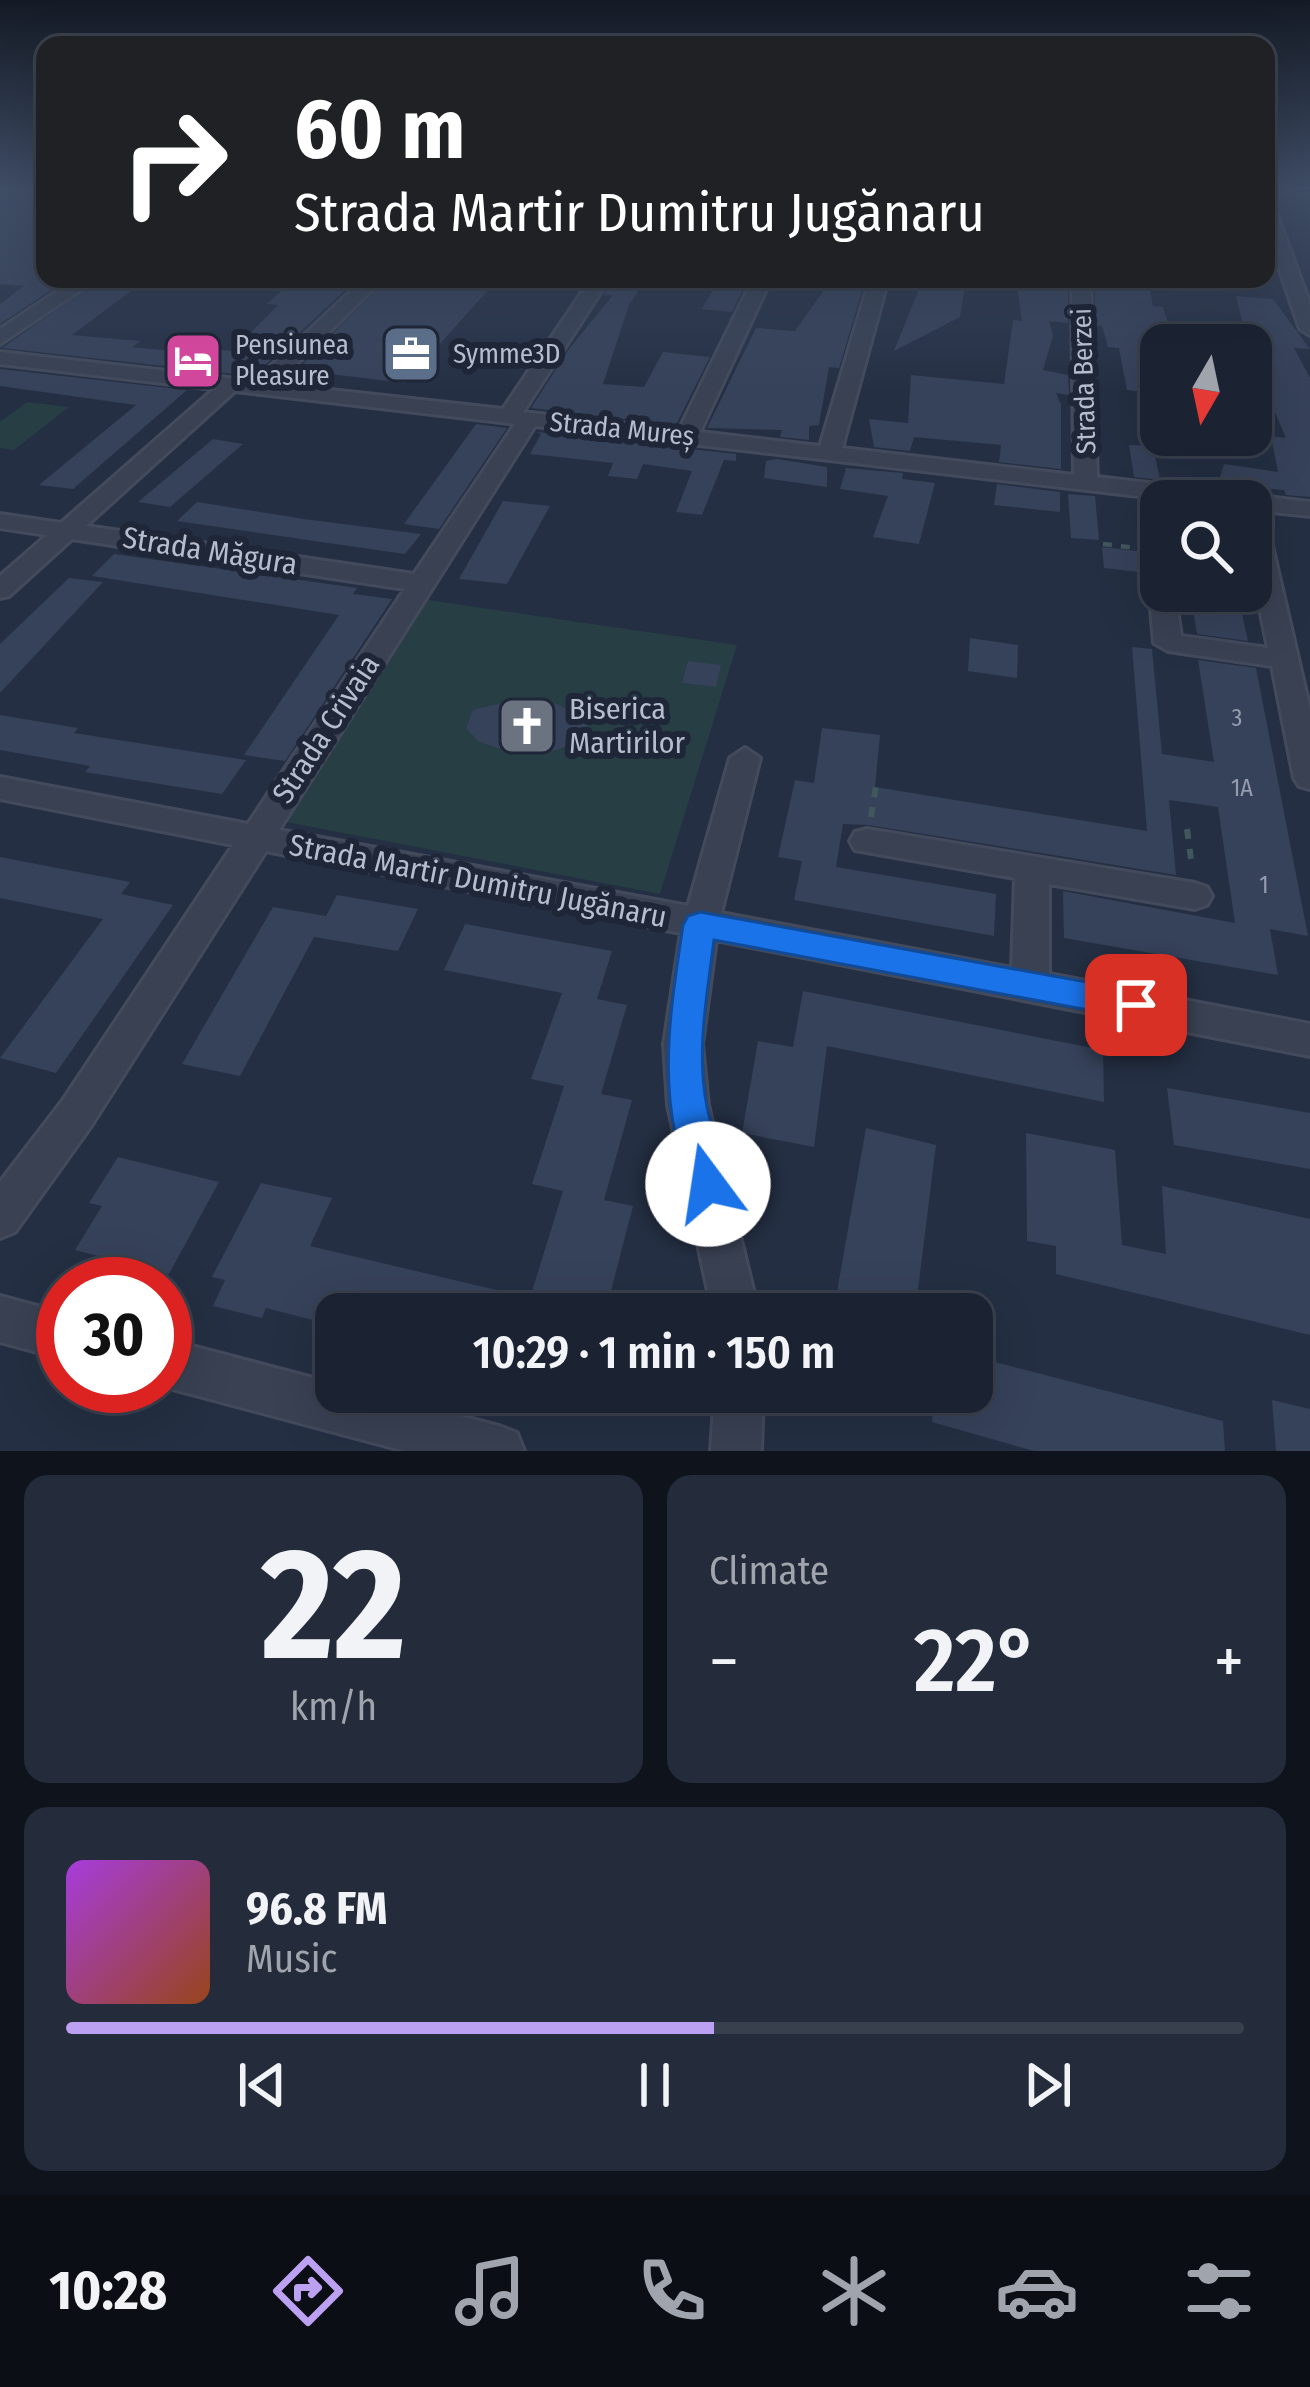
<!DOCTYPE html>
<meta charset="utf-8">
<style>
body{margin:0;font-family:"Fira Sans Condensed",sans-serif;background:#242b3a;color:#f1f3f6;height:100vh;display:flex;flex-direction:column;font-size:45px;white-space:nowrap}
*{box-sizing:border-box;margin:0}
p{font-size:39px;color:#a0a4ac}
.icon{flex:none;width:66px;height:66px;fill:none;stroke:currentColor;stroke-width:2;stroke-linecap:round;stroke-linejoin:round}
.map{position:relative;height:1451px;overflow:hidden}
.drawer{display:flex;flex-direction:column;gap:24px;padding:24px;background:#0f131c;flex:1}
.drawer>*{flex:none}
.hud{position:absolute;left:36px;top:36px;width:1239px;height:252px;border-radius:24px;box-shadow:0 12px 48px #0002,0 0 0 3px #39404d;background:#202124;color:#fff;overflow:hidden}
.needle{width:78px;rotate:189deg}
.controls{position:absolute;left:1140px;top:324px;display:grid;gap:24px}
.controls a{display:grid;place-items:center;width:132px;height:132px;border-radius:24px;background:#1b2332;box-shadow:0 12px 48px #0002,0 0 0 3px #39404d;font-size:60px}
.speed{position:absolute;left:36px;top:1257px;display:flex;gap:24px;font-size:60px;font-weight:700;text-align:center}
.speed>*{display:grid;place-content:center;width:156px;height:156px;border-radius:50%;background:#1b2332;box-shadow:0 12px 48px #0002,0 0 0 3px #39404d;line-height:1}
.speed .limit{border:18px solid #d22;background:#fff;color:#111}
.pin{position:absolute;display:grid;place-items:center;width:102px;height:102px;color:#fff;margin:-51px;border-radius:24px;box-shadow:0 6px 18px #0006}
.me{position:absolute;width:132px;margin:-66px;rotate:346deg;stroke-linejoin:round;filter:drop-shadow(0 0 9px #0008)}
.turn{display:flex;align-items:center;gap:42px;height:252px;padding:0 60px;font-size:54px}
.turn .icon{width:156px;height:156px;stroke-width:2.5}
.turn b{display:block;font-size:84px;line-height:102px}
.big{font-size:90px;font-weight:600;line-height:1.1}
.drawer .card{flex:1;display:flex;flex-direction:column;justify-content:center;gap:18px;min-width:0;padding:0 42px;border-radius:24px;background:#242b3a}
.drawer .dial{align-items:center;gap:0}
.dial b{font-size:156px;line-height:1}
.song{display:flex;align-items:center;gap:36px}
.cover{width:144px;height:144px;border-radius:18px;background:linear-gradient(135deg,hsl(280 70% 55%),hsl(20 70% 35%))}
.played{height:12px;border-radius:6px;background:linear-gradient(90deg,#bca0f2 55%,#39404d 55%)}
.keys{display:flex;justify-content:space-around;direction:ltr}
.heat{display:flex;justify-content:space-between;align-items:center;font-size:66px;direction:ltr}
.drawer .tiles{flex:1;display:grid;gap:24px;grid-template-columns:1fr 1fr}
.card:last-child{grid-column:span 2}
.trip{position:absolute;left:315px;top:1293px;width:678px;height:120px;border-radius:24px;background:#1b2332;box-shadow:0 12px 48px #0002,0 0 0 3px #39404d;font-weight:600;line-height:120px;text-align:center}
.tab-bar{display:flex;height:192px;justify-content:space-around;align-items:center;background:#0b0e14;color:#a0a4ac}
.tab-bar .icon{width:84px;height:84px}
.tab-bar .on{color:#bca0f2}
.tab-bar b{font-size:54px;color:#f1f3f6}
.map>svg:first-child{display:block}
</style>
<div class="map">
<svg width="1310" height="1451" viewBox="0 0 1310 1451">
<rect width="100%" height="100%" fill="#242f43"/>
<g fill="#263e44">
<path d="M27 402 69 407 14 450 0 448V422Z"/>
<path d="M428 600 737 645 660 894 281 821Z"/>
</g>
<g fill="#36425a">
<path d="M10 190H45V279H68L0 324V304L24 286 0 284V196Z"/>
<path d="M101 279H147L72 335 141 341 132 347 201 354 207 349 233 351 278 305 267 304 294 279H357L264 366 255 365 245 375 2 348Z"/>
<path d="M387 279H498L405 383 297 370Z"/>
<path d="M613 279H646L629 305 603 384 644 387 663 352 710 357 676 425 531 408 569 349 613 295 603 296Z"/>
<path d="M719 279H748L732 312 702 309Z"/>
<path d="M923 279H966L960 317 894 351Z"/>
<path d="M1016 279H1068V323L1049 321 1053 336 1043 370 1068 375 1069 395 1056 393 1061 405V469L999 462 1001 445 914 437 910 451 874 447 869 419 908 423 911 375 1004 384 1013 320 1022 321Z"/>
<path d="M1094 279H1148L1153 306 1163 307 1175 345H1161V394L1127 390 1119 348 1108 347 1102 326 1096 325Z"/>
<path d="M829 283 863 287 839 368 829 367 819 425 809 426V440L780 437 782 430 707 428 756 328 795 331Z"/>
<path d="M1236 296 1273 299 1310 349 1294 348 1310 378V497L1286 495 1284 490 1218 484 1224 464 1278 472 1271 436 1286 438 1263 384 1251 382V326L1243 325Z"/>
<path d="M0 369 187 390 73 489 39 485 136 405 0 386Z"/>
<path d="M476 424 507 428 439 529 404 524Z"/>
<path d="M537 432 736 454V461L724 460 702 515 676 512 692 471 643 464 637 479 608 476 613 463 530 454 541 434Z"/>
<path d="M213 439 243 444 170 507 138 502Z"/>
<path d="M1129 445 1153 446 1160 480 1134 477Z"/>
<path d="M777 459 827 467V487L764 478 766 461Z"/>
<path d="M846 468 903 473 902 479 935 483 919 544 873 537 888 496 840 489Z"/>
<path d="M997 484 1060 492V512L994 505Z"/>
<path d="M1068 494 1095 496 1099 540 1071 538Z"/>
<path d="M1137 500 1161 503V581L1148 582 1147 573 1104 568 1102 547 1144 552Z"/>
<path d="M503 501 550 506 507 584 459 579Z"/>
<path d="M197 502 304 519 421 534 405 554 177 521Z"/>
<path d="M114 554 357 588 353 594 392 599 285 761 244 755 339 615 92 576Z"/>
<path d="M69 578 103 582 0 693V644Z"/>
<path d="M1190 591H1237L1248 641 1197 634Z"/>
<path d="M970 638 1018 645 1017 678 968 671Z"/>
<path d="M1132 647 1152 649 1162 754 1214 762 1198 660 1256 668 1308 936 1270 929 1278 975 1064 938 1063 891 1235 923 1218 807 1169 800 1176 875 868 825 843 824 836 867 996 894 994 936 794 900 802 861 778 857 795 780 814 783 822 728 880 735 875 787 1147 831Z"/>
<path d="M688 661 721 665 716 687 682 683Z"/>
<path d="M518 699 557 704 577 714 588 725 582 742 542 754 497 748 478 741 466 728 473 710Z"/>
<path d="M0 715 78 728 74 733 246 760 222 794 85 772 90 766 0 750Z"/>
<path d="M0 857 130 882 121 894 173 905 56 1073 0 1058 103 919 0 898Z"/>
<path d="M337 895 418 909 398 951 314 937 240 1076 182 1064 273 907 326 916Z"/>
<path d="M465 924 612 951 597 999 627 1005 601 1094 632 1100 604 1200 633 1206 605 1314 553 1303 561 1306 560 1314H336V1326L266 1308 262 1318 213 1306 225 1280 212 1277 261 1183 332 1198 310 1246 530 1298 563 1191 532 1184 564 1086 531 1079 562 993 444 970Z"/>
<path d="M803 991 1103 1050 1104 1102 827 1046 814 1147 742 1133 758 1041 793 1047Z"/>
<path d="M1167 1088 1310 1113V1169L1174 1145Z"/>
<path d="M866 1128 936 1145 915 1314H833Z"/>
<path d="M1026 1133 1115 1150 1122 1245 1166 1254 1162 1186 1310 1219V1335L1056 1274V1246L1027 1241Z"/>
<path d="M118 1157 219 1182 169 1274 75 1250 102 1206 89 1203Z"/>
<path d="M972 1356 1223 1421 1225 1451H1034L932 1422 934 1392H972Z"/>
<path d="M1272 1400 1310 1409V1451H1276Z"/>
</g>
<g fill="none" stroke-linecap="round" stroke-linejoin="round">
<defs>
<g id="minor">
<path d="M1266 202 1274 207 1310 304V335L1300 329 1266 230Z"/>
<path d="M76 279H97L0 344V329Z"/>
<path d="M364 279H383L276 384 503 409 591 279H609L523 412 679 430 753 279H771L700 432 820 446 870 279H888L842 448 1074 475 1072 279H1090L1097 477 1310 502V516L1264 511 1310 710V789L1299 786 1294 778 1272 666 1168 651 1154 643 1151 609 1164 601 1177 609 1181 636 1268 648 1251 565V501H1181L535 426 279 830 688 906 730 758 745 748 760 758 721 913 1012 968 1015 878 855 850 850 841 855 832 867 829 1195 883 1207 887 1212 896 1207 905 1195 909 1049 884V974L1310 1024V1056L716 940 702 1044 708 1105 759 1314H713L668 1105 664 1044 681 933 266 851 91 1126 15 1232 0 1238V1182L63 1100 233 845 0 799V777L248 824 405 589 72 539 9 596 0 598V576L47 535 0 528V514L61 523 214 389 0 364V352L255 381ZM235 391 509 423 515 424 414 574 86 526Z"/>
<path d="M0 1296 63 1313V1359L0 1342Z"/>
<path d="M165 1339 336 1384V1392H368L499 1426 517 1433 524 1451H405L165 1387Z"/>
<path d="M715 1392H763L761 1451H711Z"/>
</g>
</defs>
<use href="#minor" stroke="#434a5c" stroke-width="6"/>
<g stroke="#40575c" stroke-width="4.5" stroke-dasharray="9 9" stroke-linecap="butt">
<path d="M1103 544 1161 551"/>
<path d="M585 733 622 738"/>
</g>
<g stroke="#40575c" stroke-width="6" stroke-dasharray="10 10" stroke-linecap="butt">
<path d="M871 817 877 779"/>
<path d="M1187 829 1192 867"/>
</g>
<use href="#minor" fill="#394153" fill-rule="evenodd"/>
</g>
<linearGradient id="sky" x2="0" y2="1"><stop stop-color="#141a25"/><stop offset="0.48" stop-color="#3f4d66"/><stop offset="1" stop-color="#3f4d66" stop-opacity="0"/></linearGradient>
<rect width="1310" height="393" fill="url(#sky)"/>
<path fill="#1a73e8" stroke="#114b97" stroke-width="3" d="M700 912 1136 991 1148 995 1153 1005 1148 1015 1136 1019 714 940C707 996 696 1051 707 1107 712 1134 734 1170 722 1196L708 1202 695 1196C654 1105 669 1019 683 925L688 916Z"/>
<defs>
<symbol id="office-square" viewBox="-11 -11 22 22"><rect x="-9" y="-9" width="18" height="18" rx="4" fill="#5c6f8a" stroke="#1e2638"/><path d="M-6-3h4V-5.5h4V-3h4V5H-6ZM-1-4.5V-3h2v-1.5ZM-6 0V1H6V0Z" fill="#fff"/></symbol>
<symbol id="hotel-square" viewBox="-11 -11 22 22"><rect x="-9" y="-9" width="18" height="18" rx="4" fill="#d1479c" stroke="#1e2638"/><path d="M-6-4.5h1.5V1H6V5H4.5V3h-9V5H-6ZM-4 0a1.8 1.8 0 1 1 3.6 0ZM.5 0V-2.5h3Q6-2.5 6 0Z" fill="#fff"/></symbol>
<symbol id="church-square" viewBox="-11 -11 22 22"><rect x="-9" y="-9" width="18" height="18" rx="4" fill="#6b7280" stroke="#1e2638"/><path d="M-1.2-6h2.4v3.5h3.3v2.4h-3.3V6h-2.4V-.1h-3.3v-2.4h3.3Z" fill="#fff"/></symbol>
</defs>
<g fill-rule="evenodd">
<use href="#office-square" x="378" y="321" width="66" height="66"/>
<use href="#hotel-square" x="160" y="328" width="66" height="66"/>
<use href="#church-square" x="494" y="693" width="66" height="66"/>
</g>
<g text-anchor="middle" stroke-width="12" stroke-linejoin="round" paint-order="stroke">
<g font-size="24" fill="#949cae">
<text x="1237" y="726">3</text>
<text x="1242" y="796">1A</text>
<text x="1264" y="893">1</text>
</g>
<g font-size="27" fill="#b6bdcd" stroke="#1e2638" text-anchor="start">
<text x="235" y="354">Pensiunea<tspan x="235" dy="31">Pleasure</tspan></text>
<text x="453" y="363">Symme3D</text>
</g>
<g font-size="27" fill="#b6bdcd" stroke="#1e2638">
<text transform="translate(1084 381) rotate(-92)" y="9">Strada Berzei</text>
<text transform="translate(622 429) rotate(6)" y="9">Strada Mureș</text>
</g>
<g font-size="30" fill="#b6bdcd" stroke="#1e2638">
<text transform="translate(210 551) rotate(9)" y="10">Strada Măgura</text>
<text transform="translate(326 729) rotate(-57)" y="10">Strada Crivaia</text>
<text transform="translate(478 881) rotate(11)" y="10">Strada Martir Dumitru Jugănaru</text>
</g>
<g font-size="30" fill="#b6bdcd" stroke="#1e2638" text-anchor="start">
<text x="569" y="719">Biserica<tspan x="569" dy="34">Martirilor</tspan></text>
</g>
</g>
</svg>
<div class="controls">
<a><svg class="needle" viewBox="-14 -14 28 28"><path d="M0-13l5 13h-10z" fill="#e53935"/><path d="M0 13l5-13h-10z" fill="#a0a4ac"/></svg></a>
<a><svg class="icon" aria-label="search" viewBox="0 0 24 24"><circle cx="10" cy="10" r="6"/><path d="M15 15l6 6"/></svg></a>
</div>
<div class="speed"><div class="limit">30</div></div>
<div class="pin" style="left:1136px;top:1005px;background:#d93025"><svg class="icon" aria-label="arrive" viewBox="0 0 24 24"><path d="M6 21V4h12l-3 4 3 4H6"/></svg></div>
<svg class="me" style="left:708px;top:1184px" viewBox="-20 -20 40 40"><circle r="19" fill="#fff"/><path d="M0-13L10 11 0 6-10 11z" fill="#1a73e8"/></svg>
<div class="trip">10:29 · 1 min · 150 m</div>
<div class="hud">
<div class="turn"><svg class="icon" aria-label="right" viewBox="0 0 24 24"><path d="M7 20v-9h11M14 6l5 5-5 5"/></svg><div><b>60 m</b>Strada Martir Dumitru Jugănaru</div></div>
</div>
</div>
<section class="drawer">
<div class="tiles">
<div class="card dial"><b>22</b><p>km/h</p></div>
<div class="card"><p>Climate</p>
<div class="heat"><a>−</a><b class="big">22°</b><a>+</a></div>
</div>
<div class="card">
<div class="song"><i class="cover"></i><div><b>96.8 FM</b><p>Music</p></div></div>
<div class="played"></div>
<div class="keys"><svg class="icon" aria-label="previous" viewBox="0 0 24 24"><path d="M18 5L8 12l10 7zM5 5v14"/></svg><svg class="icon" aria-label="pause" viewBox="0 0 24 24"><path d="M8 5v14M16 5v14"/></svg><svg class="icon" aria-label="next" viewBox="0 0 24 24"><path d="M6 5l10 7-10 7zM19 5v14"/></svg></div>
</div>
</div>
</section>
<nav class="tab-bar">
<b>10:28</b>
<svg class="icon on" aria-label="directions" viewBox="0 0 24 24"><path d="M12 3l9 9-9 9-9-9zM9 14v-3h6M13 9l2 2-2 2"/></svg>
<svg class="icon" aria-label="music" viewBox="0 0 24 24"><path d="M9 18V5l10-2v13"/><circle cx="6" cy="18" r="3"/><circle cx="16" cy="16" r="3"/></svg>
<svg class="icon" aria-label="phone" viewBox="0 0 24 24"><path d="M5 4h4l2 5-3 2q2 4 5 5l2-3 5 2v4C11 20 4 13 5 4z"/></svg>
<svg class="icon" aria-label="climate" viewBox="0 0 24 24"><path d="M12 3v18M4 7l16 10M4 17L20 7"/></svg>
<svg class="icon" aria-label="car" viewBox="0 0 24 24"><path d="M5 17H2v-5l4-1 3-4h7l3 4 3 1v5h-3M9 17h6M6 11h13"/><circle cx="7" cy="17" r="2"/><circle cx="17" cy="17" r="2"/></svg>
<svg class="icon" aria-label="filters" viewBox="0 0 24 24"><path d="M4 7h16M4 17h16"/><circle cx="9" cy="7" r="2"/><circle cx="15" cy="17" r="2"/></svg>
</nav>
